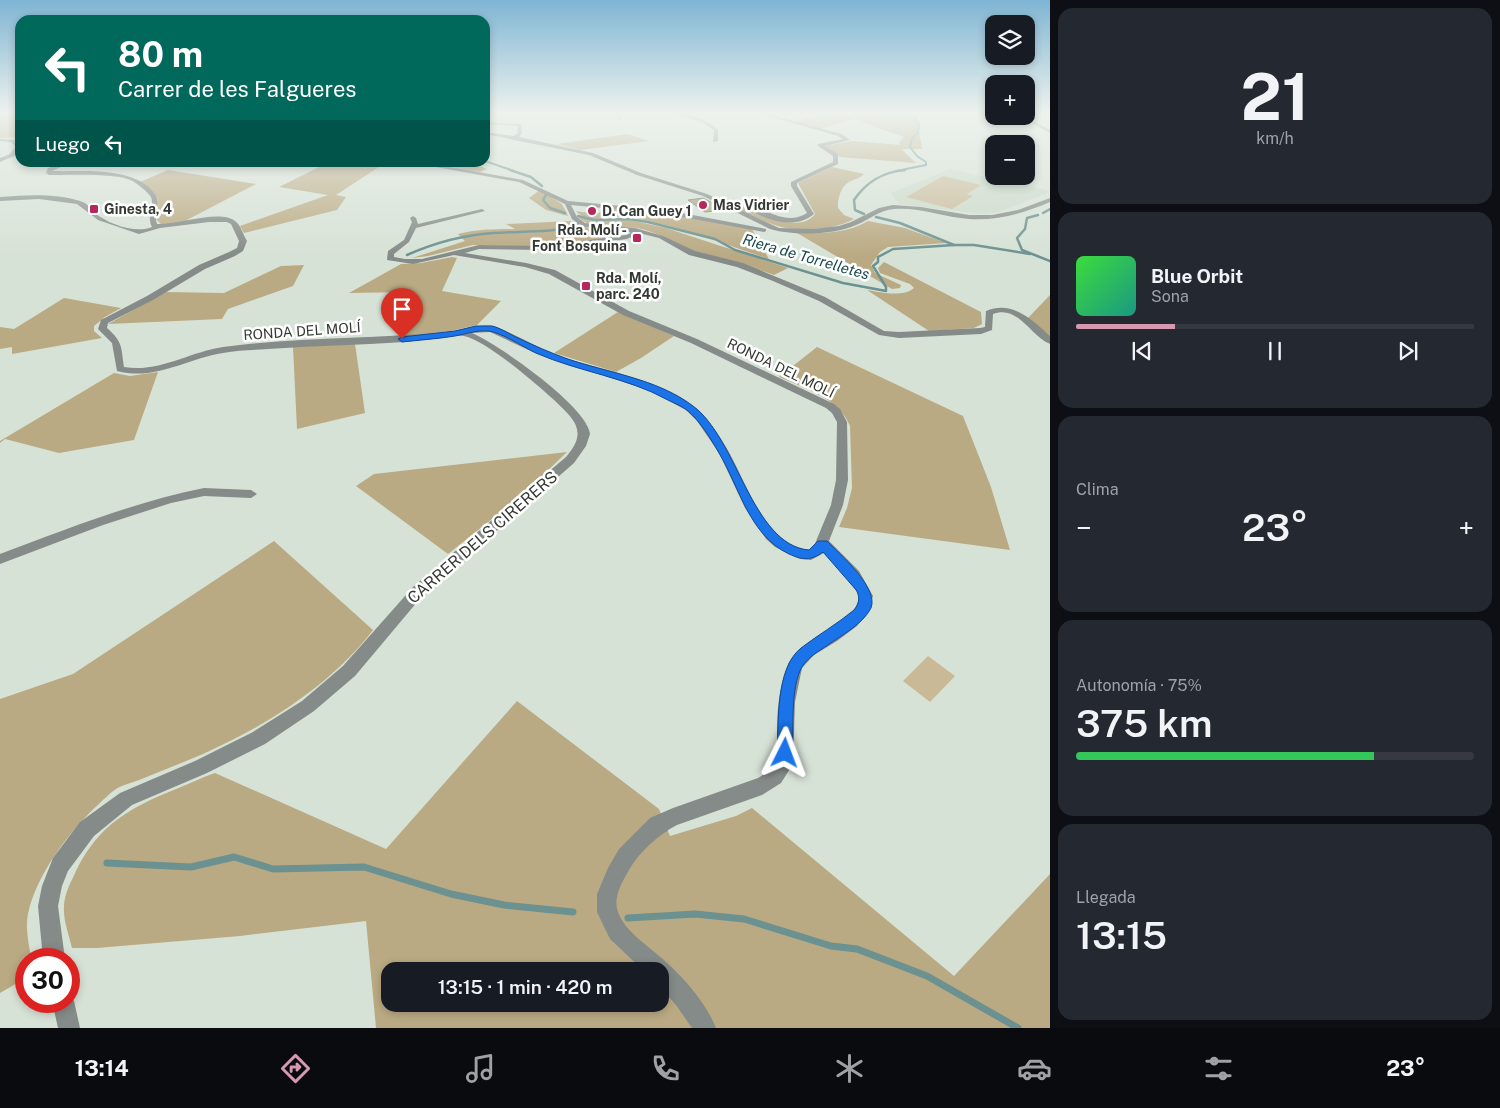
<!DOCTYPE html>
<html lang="es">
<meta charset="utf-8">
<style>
body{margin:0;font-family:"Public Sans",sans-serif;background:#242831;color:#f1f3f6;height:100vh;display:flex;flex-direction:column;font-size:19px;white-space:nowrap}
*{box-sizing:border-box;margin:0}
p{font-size:16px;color:#9ea1a6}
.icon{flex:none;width:28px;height:28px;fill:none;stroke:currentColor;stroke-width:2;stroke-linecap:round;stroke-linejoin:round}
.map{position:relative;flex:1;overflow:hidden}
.panel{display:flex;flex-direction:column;gap:8px;padding:8px;background:#0d0f14;width:450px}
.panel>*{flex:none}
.hud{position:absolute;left:15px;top:15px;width:475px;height:152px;border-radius:15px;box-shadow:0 2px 8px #0003;background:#00695c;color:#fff;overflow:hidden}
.tools{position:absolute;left:985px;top:15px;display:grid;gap:10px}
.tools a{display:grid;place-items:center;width:50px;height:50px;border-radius:10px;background:#171b24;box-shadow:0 2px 8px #0003;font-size:25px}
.speed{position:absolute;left:15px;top:948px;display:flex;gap:10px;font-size:25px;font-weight:700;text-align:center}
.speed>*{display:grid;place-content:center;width:65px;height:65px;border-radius:50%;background:#171b24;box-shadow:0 2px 8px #0003;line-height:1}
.speed .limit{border:8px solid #d22;background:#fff;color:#111}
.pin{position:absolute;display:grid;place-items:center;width:42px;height:42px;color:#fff;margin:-51px -21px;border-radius:50% 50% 50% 0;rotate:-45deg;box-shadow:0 0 5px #0007}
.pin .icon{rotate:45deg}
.me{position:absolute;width:55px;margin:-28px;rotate:3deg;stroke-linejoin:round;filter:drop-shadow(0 0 4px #0008)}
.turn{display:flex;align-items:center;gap:18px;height:105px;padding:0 20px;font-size:22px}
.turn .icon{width:65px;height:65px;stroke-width:2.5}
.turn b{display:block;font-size:35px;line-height:42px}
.then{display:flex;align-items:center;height:48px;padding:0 20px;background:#0003;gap:10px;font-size:19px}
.big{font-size:38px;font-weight:600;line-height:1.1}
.panel .widget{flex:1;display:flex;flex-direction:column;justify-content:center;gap:8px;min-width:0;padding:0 18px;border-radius:15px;background:#242831}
.panel .dial{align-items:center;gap:0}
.dial b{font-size:65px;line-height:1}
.song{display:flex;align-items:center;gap:15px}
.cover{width:60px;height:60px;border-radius:8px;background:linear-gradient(135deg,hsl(120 70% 55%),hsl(170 70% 35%))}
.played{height:5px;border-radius:2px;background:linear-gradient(90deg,#d698b1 25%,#363941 25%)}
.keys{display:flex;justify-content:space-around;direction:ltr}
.heat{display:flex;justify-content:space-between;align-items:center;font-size:28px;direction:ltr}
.charge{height:8px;border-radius:4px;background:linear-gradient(90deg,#34c759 75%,#363941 0)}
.trip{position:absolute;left:381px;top:962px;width:288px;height:50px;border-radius:15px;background:#171b24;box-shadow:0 2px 8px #0003;font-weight:600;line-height:50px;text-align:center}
.tabs{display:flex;height:80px;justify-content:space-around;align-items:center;background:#090b0e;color:#9ea1a6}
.tabs .icon{width:35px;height:35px}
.tabs .selected{color:#d698b1}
.tabs b{font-size:22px;color:#f1f3f6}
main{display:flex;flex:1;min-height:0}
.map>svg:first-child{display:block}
</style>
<main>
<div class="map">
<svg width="1050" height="1028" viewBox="0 0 1050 1028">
<rect width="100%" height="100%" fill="#d7e2d6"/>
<path fill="#cadac8" d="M950 169 1046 190 1050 192 999 212 982 214 899 204 891 193Z"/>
<g fill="#c9b996">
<path d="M943 176 981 185 967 194 973 196 952 209 906 197Z"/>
<path d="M928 656 955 676 930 702 903 681Z"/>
</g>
<g fill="#baaa83" fill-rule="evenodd">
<path d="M0 112H20V119L14 121 20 122V137L0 138Z"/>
<path d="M832 112H916L922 149H901L916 163 840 157 824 146 852 141 900 145 899 143 904 137C889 131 869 126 856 118L820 129 793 122Z"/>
<path d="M627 134 649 141 581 150 557 144Z"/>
<path d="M327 163H385L336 195 346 197 337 210 244 233 240 226 328 195 279 187Z"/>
<path d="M430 163H471L487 169 480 172Z"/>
<path d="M832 167 864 174C859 179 854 179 849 182 841 186 837 200 838 208L844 215 854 219C834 230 803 232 781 227 766 223 730 206 717 197H723C742 206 798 238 815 214L798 183Z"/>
<path d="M168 170 256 184 181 223 162 225 156 219C160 189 159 200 140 182Z"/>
<path d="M540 190 562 204 568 216 546 210 529 198Z"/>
<path d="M602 207C652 208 703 219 752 229L769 259C723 244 677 225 628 217 612 215 589 226 576 211L596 214 601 212Z"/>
<path d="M578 217 596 221 621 218 666 228 788 268 774 275C748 265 720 260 693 251 674 243 658 232 637 228 619 225 592 231 578 217Z"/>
<path d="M571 221 590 229 624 230 628 232 590 241 542 247 473 245 428 256 412 258 465 241 458 234C477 229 496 229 515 229L506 224Z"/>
<path d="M868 221 905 228 946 243 888 247 880 252 871 265 875 273 901 285 900 288 892 289 797 233C821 233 846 234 868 221Z"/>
<path d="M452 257 457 258 442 291 501 301 477 325 451 331 406 336 411 292 349 293 401 264 421 263Z"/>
<path d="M884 262 981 312 982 324 974 328 929 331 867 290C880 292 902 298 914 288L910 284 880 273 878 268Z"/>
<path d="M304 265 293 286 228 309 222 319 108 324 166 292 224 293 281 266Z"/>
<path d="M1050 295V336L1028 318Z"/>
<path d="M64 298 121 308 105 317 94 326V331L102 338 12 354V347L0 349V327L14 329Z"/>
<path d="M618 312 674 336 641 358 616 372 554 353Z"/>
<path d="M355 344 365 413 297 429 293 347Z"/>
<path d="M817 347 963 416 991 487 1010 550 839 527 847 508 852 488 850 426C839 398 804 388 779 377Z"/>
<path d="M114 373 130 376 158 372 134 440 59 453 5 439 0 443V441Z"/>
<path d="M567 452 522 495 448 554 356 486 374 474Z"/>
<path d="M274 541 373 630C331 685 266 726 203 754 184 762 164 770 144 778 135 782 124 784 116 789 110 793 104 799 99 804 70 830 36 875 28 914 25 929 29 944 31 959H26V978L0 993V699L73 674Z"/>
<path d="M517 701 659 809 670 836 736 816 752 808 954 976 1050 874V1028H376L366 921 240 936 97 948H72C69 935 63 920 64 907 64 894 71 882 76 871 98 825 131 807 176 789 189 784 202 777 215 773L386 849ZM390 971H660V1004H390Z"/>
</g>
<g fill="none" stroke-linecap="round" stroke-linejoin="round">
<g stroke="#6b9190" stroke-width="2">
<path d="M485 161 514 171"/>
<path d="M896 171 926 165V162L917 156 910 147 912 138 918 133 919 124 911 112"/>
</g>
<g stroke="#6b9190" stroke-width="2.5">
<path d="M510 170 531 177 542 186"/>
<path d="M546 195 543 200 550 208 565 213"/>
<path d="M1043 213 1050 209"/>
<path d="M864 214 855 210 854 200C867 181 883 172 905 170"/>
<path d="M1038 215 1027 218 1025 229 1017 238 1022 250 1050 261"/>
<path d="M578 216 594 220 629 219 648 222 715 239 735 250 843 283 886 291V287L873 266 878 262V257L893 249 954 245"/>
<path d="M876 217 900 223 954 245H974L1030 254"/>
<path d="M407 255C434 243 463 235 493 233 522 231 550 233 578 226"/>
</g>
<g stroke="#6b9190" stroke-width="7">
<path d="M107 863 191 867 234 857 273 869 364 867 451 894 504 905 573 912"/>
<path d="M628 918 695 914 744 919 831 946 857 949 927 976 1018 1028"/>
</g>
</g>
<path fill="#a2a880" stroke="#7e8073" d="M703 198 713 203 722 210 705 212 688 200Z"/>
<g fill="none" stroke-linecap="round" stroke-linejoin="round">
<g fill="#858b88" fill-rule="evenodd">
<path d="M616 112H620L622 119H618Z"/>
<path d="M670 112C687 112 706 119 718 130V141L713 142 714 130 702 122Z"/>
<path d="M754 112H761L842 134 850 140 825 146 838 154V164L797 183V186L814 214C796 230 764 221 747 207 757 201 783 229 807 213L791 186V182L833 162V156L818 146V144L843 139 838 136Z"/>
<path d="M1019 116H1025L1050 130V133Z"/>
<path d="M485 122 521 124 522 133 519 137 593 153 641 173 707 194 779 228 814 229 839 226 851 222 879 208 893 205 921 207 969 215H992L1018 210 1050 198V202C1024 213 997 221 969 219 944 217 919 207 894 209 879 210 869 220 856 225 834 235 793 236 770 229L703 196 637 175 589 155 485 134V132L514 136 518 133 517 126 485 124Z"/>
<path d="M0 139 15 140 20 148 14 156 0 162V158L10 154 15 147 11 142 0 141Z"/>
<path d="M63 162H72L52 171C83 172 135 166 155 194 162 203 153 215 157 224 177 225 220 209 235 221 241 225 243 235 247 241L243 251 235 256 205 269 153 300 108 323 107 328C123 342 121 347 124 367 159 373 189 352 223 347 297 337 372 339 446 332 461 331 481 322 496 327 517 335 536 347 556 355 600 370 672 381 703 415 713 426 723 441 730 454 747 485 767 546 809 550L814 546 831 505 836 480 837 422 832 413 826 408 691 343 623 315 549 274 525 267 454 255 413 264 387 260 388 251 404 240 412 222 410 218 413 216 416 218 418 224 482 209 485 211 416 228 409 242 394 254V257L405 259H422L479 245 546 246 625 235 631 233 625 230 591 228 580 226 572 219 565 204 519 182 408 162H423L523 180 568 201 666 210 766 229V231L764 232 666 214 571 205 577 217 585 223 635 228 663 236 695 251 743 263 825 297 884 331 899 332 980 328 985 327 986 311C1012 300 1031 319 1050 336V344C1031 337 1018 304 993 314L992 330 981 334 899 338 879 335 819 301 773 281 737 267 689 255 659 238 639 233 627 239 546 250 479 249 465 253 526 263 555 270 629 311 697 339 834 404 840 409 847 422 848 480 843 505 829 541 859 571 873 596 867 613 857 626 837 641 814 655 802 668 795 702 793 764 781 783 762 795 677 825C658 835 638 853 628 872 621 884 613 898 618 912 625 932 650 947 665 961 685 979 706 1003 716 1028H692L676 1005 660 987V971H644L610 939 597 912V894L608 868 619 849 650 818 673 808 758 778C764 775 772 769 775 762 778 754 777 741 777 732 777 710 779 688 787 667 799 635 855 630 859 596L849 579 824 553 811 560 800 559 775 547 766 539 745 508 719 453 697 421 686 410 648 390 537 354 490 332 472 333C498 344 588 407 590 434L586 446 574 463 423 595 355 676 314 711 265 744 207 773 132 805 94 836 68 871 62 886 58 906 65 959H43L38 906 42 886 53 858 80 822 120 793 195 761 253 732 302 701 343 666 413 587 566 457C589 431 574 419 553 399 534 382 487 341 464 336 456 334 416 341 404 342 359 345 313 346 268 349 253 350 238 350 223 353 185 359 156 381 117 371L112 343 98 329 101 320 147 296 199 265 229 252 237 248 239 241 231 224 227 222H209L160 228 139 234 98 220 77 204 39 199 0 201V197C26 195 55 193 80 201 88 203 89 208 95 213 108 224 136 234 152 227 146 215 155 207 151 197 148 192 136 182 130 180 115 173 67 175 49 175L46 173 48 168Z"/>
<path d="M204 488 251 490 257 494 251 498 204 496 171 503 103 525 0 564V554C67 529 134 502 204 488Z"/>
<path d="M69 992 74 1001 80 1028H58L52 1001H69Z"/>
</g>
</g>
<linearGradient id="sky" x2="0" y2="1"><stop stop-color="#7fb5d4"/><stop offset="0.44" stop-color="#edf2ed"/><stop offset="1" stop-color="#edf2ed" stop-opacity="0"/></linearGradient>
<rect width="1050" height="256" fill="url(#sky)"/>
<path fill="#1a73e8" stroke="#114b97" d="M476 326C481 326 487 326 492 326 501 328 511 335 520 339 535 346 549 352 565 358 607 373 656 378 693 406 737 438 752 545 809 550L818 541H827C840 554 879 588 871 608 863 624 842 635 828 645 819 651 808 657 802 667 790 687 794 730 792 753L790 759 785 761 779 759 777 753C779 723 775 669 801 648 818 635 837 624 854 610 859 604 860 599 857 591L823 552C811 561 802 560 789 554 749 535 740 488 719 453 711 439 700 421 688 411 682 406 674 403 668 400 626 377 579 372 536 353 523 347 501 332 488 331 476 330 466 334 455 336 437 339 419 340 402 342L398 339 402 337 455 331Z"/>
<g fill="#b6285c" stroke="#fff" stroke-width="2">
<circle cx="703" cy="205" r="5"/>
<rect x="89" y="204" width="10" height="10" rx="2.5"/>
<circle cx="592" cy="211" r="5"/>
<rect x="632" y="233" width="10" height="10" rx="2.5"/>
<rect x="581" y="281" width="10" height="10" rx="2.5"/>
</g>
<g text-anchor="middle" stroke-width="5" stroke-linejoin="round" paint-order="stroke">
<g font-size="14" font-weight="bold" fill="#353934" stroke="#fff" text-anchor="start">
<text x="713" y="210">Mas Vidrier</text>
<text x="104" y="214">Ginesta, 4</text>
<text x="602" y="216">D. Can Guey 1</text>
<text x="627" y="235" text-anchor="end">Rda. Molí -<tspan x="627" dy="16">Font Bosquina</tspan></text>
<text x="596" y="283">Rda. Molí,<tspan x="596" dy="16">parc. 240</tspan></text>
</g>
<g font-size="14" fill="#353934" stroke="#fff">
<text transform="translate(302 331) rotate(-4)" y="5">RONDA DEL MOLÍ</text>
<text transform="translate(781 368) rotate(26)" y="5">RONDA DEL MOLÍ</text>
</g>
<g font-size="15" font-style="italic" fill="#1a4a4b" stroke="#fff">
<text transform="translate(806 257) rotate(16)" y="5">Riera de Torrelletes</text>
</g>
<g font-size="16" fill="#353934" stroke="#fff">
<text transform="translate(482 537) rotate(-41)" y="6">CARRER DELS CIRERERS</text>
</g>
</g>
</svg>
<div class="tools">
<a><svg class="icon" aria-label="layers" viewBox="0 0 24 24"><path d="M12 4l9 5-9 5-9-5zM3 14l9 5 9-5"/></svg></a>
<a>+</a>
<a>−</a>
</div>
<div class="speed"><div class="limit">30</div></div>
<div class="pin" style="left:402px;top:339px;background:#d93025"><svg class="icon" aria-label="arrive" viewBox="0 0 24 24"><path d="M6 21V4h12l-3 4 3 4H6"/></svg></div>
<svg class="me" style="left:785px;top:753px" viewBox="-20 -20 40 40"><path d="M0-17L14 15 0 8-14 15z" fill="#1a73e8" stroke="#fff" stroke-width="4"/></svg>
<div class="trip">13:15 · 1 min · 420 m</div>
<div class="hud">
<div class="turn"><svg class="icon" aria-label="left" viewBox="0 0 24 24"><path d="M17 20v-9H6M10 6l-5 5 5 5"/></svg><div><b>80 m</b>Carrer de les Falgueres</div></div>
<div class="then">Luego<svg class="icon" aria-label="left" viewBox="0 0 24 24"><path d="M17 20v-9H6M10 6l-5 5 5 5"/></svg></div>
</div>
</div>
<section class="panel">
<div class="widget dial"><b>21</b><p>km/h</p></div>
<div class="widget">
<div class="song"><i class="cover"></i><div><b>Blue Orbit</b><p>Sona</p></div></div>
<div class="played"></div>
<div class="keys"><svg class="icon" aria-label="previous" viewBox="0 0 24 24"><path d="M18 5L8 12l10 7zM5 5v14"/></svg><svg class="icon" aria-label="pause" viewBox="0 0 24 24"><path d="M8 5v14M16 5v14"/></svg><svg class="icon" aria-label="next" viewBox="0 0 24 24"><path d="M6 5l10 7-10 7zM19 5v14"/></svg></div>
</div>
<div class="widget"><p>Clima</p>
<div class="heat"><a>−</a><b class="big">23°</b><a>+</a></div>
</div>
<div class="widget"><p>Autonomía · 75%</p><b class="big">375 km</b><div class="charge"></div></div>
<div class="widget"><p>Llegada</p><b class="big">13:15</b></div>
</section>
</main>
<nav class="tabs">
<b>13:14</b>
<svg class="icon selected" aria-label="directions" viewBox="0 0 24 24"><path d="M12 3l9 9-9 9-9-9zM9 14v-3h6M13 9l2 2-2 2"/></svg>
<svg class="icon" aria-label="music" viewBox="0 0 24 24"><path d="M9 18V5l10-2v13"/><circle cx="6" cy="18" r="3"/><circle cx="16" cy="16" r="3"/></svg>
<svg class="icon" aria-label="phone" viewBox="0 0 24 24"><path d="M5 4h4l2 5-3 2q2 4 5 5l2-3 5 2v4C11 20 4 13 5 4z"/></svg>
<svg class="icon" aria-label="climate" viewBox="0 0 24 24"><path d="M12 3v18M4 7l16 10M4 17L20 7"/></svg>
<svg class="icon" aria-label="car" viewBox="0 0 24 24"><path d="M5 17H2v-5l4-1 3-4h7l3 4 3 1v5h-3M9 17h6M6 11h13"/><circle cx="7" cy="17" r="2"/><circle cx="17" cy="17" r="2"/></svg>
<svg class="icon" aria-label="filters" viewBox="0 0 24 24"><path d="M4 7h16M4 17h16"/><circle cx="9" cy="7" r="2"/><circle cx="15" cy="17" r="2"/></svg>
<b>23°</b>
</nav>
